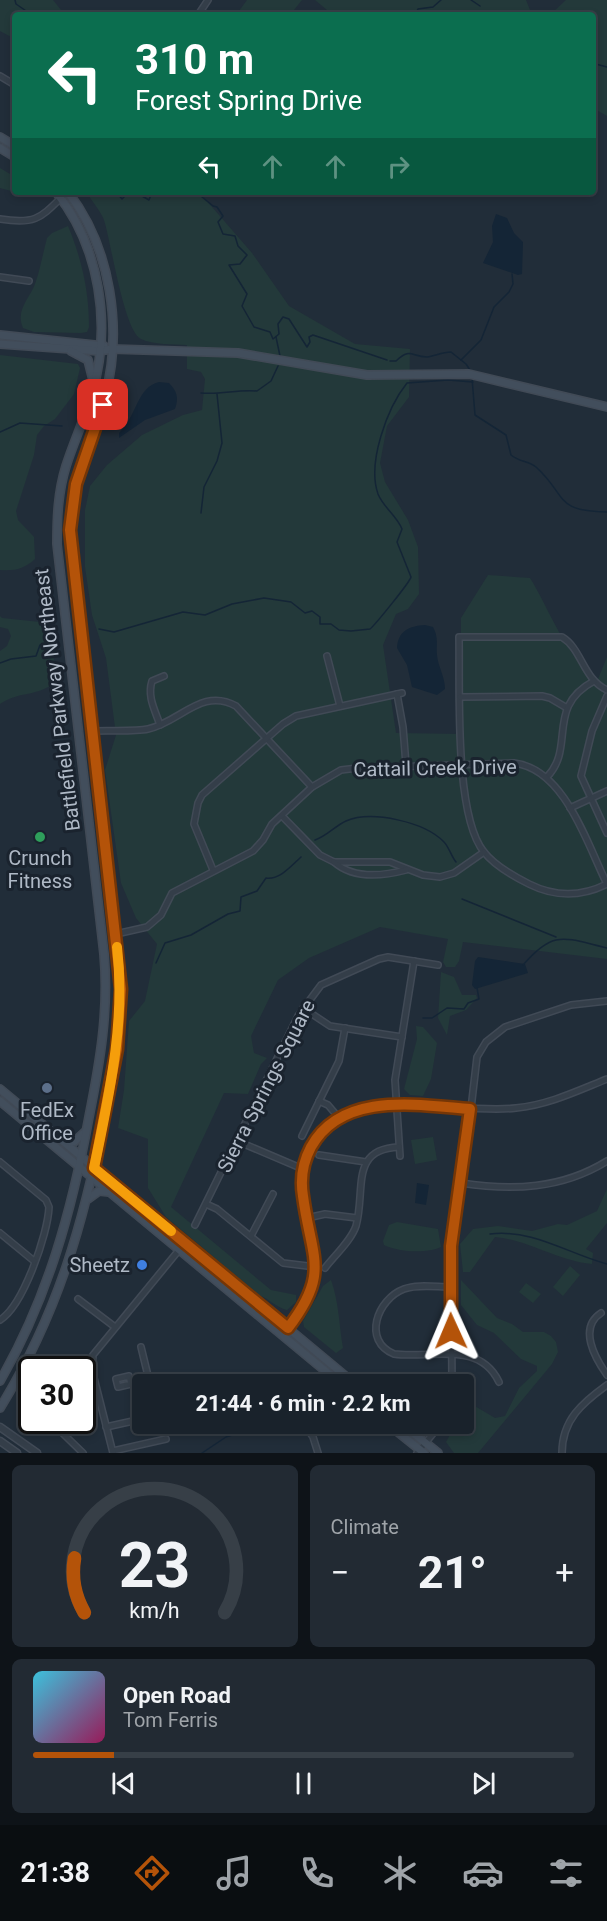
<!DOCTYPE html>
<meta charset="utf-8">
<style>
body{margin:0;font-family:Roboto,sans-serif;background:#222a33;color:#f1f3f6;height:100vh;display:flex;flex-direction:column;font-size:22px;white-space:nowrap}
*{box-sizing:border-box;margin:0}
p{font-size:20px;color:#9fa4a9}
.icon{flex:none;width:33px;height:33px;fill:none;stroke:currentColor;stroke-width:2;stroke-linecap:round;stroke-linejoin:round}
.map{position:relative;height:1453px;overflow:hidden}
.details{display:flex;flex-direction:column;gap:12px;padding:12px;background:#0e1318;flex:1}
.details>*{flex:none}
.banner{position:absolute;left:12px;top:12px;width:584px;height:183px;border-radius:6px;box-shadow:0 3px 9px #0003,0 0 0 2px #373f47;background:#0b6e4f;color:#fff;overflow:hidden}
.speed{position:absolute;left:18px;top:1356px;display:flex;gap:12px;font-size:30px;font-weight:700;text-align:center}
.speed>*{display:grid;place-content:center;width:78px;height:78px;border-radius:50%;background:#19222b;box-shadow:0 3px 9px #0003,0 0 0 2px #373f47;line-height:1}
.speed .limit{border:3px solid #111;border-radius:9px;background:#fff;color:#111}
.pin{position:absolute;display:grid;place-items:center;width:51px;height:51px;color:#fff;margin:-26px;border-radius:12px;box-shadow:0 3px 9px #0006}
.me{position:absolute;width:66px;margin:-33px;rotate:359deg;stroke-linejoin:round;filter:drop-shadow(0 0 4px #0008)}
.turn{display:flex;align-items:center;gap:21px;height:126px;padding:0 24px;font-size:27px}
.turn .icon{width:78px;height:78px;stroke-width:2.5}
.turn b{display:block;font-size:42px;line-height:51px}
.lanes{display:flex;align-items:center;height:57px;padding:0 24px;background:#0003;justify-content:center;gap:30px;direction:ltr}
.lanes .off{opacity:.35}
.big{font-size:45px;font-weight:700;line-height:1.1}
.details .widget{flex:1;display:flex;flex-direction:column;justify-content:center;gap:9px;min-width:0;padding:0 21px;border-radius:9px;background:#222a33}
.details .dial{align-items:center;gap:0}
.dial svg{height:156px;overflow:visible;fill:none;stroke:#373f47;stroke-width:7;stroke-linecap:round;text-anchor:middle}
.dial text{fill:#f1f3f6;stroke:none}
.song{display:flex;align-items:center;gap:18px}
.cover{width:72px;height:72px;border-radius:9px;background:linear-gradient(135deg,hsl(190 70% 55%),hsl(330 70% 35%))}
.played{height:6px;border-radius:3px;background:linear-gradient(90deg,#b45309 15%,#373f47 15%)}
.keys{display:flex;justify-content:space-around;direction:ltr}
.heat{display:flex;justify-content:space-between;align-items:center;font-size:33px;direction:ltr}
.details .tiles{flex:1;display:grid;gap:12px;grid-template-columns:1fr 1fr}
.widget:last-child{grid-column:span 2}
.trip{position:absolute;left:132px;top:1374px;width:342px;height:60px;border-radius:6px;background:#19222b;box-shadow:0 3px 9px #0003,0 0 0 2px #373f47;font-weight:700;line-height:60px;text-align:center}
.tabs{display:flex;height:96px;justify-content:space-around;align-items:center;background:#0a0e11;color:#9fa4a9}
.tabs .icon{width:42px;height:42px}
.tabs .selected{color:#b45309}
.tabs b{font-size:27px;color:#f1f3f6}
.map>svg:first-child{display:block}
</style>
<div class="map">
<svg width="607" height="1453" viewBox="0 0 607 1453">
<rect width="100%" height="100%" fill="#212d39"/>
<g fill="#23393a">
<path d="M0 0H53L65 15H15V39L0 31Z"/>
<path d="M247 0H302L290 15H236Z"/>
<path d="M315 0H526L532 15H333Z"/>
<path d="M566 0H607V116L593 108 592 15H550Z"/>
<path d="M0 168 15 177V192L0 188Z"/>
<path d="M90 192H199L252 253 289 306 355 344 410 349 409 397 387 426 380 463 385 482 408 520 418 547 419 594 408 609 396 614 383 645 396 733 461 734V618L488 575 530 578C549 608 567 660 598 679L607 657V959L463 942 459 961 455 967H446L443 962 448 939 380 927 309 958 278 980 251 1036 254 1053 267 1058 261 1064 248 1094 224 1093 171 1207 271 1290 296 1295V1302L287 1310C276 1307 269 1299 259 1295L166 1217 148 1188V1139L118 1128 124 1090 129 1021 145 1001 157 944 136 918 121 883 105 770 116 735 106 658 92 615 85 567V510L90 486 107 465 142 435 183 415 202 410 205 379 201 372 187 369V345C174 344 153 345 141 339 124 331 111 242 104 220 101 212 94 204 89 196Z"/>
<path d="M68 226C82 260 89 291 89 327L87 332 81 333 34 332 23 328C15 310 30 298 35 284 40 270 43 253 47 238L52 233Z"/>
<path d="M0 355 78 364 80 368 74 394 55 419 44 426 37 435 34 455 16 511 18 520 34 537 35 559C24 569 15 571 0 570Z"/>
<path d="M0 616 2 618 40 622 55 662 51 685C36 696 17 692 0 704V651L7 646 11 636 8 629 0 627Z"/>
<path d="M441 972 454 977 462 995H476L477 998 466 1010 450 1016 447 1035 438 1018Z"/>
<path d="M416 1026 423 1027 437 1043 431 1079 423 1096 410 1095 404 1089 417 1039Z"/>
<path d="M433 1137 437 1160 415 1164 411 1140Z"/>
<path d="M607 1189V1223L586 1249 593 1253 592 1264C558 1261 529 1240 495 1237L470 1272H463L460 1244 473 1229 498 1226 532 1231 558 1224 567 1225 597 1211Z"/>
<path d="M397 1222 438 1229 441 1247C426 1254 399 1252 384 1245L383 1241 389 1225Z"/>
<path d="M570 1266 580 1275 563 1296 553 1287Z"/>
<path d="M331 1280C339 1302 339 1325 343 1348L336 1353 304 1327 303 1321 323 1286Z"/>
<path d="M461 1280 497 1318 512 1324 523 1332H544L551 1336 556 1342 558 1352 552 1364 478 1453H454L446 1442 456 1424H464V1408L468 1402 495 1418 505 1416 519 1388 537 1371V1366L521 1359 494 1333 477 1325 461 1305Z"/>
<path d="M526 1283 541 1294 533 1303 519 1292Z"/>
</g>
<g fill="#142536">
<path d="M496 214 507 218 514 233 523 242 522 274 518 275 483 263 493 242 492 226Z"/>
<path d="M159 382 169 383C177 391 179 398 175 409L145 420 119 438V433C137 416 137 387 159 382Z"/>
<path d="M425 625 433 627C439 638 436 645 437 655 438 667 445 676 445 689L437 695 412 687 407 665 397 648C398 631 409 626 425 625Z"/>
<path d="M478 957 525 964 528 973 475 989 472 985 475 961Z"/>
<path d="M417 1183 429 1185 426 1205 415 1203Z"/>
</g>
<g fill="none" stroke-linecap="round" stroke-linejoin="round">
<g stroke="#142536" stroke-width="1.5">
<path d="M15 0 16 4 32 15"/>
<path d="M471 0 480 6"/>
<path d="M415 15 418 9 433 7 441 0"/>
<path d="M592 63 607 67"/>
<path d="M135 192 149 200 152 192"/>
<path d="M196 192 213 206 217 207 223 216 218 222 223 234 235 236 238 246 247 255 240 264 229 265 247 294 242 306 254 327 270 332 273 339 279 334 278 324 283 317 289 319 307 347 310 342 309 337 313 335 387 360"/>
<path d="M117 193 122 199 129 192"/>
<path d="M276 337 280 356"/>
<path d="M461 360 481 340 494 307 509 292 513 284 512 274"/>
<path d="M390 361H396C411 347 411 357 427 357 435 356 442 352 451 352L466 364 470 370"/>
<path d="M472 378 475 415 506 435 511 455C519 462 529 461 536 467 568 496 553 511 607 512"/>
<path d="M201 393C221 395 238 389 257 391L271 381 278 366"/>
<path d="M0 432 20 423 62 426"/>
<path d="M201 513 204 487 217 461 222 443 217 394"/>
<path d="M99 629 114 632 183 612 205 615 232 604 264 598 291 602 305 613 312 611 320 617V624H331L339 630 351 631 370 629C375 625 410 582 411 577L397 542 402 529C397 516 383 507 378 494 367 463 387 408 407 383L448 380 473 382"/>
<path d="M0 663 11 659 36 656 40 645 49 644"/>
<path d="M315 840C327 836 335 826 346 821 372 810 425 822 444 842 449 847 451 856 456 862"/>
<path d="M462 899 556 937"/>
<path d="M156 963 165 943 191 935 228 914 240 911 241 897 257 891 266 878C280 880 292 865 301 857"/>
<path d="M523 965C554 929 564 938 607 948"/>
<path d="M423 1018H432L447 1008 464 1009 468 1003 479 999 477 988"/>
<path d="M490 1234C534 1229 566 1253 607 1264"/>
<path d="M202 1453 226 1437 245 1431 253 1424"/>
</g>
<defs>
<g id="minor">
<path d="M198 15 208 0"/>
<path d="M0 76 15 85"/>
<path d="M0 219C38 225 41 217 67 192"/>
<path d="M0 277 29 281"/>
<path d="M327 656 340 706"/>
<path d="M607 690C583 679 582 649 562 637H459C460 687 454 816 484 852 494 865 515 877 529 884 555 897 581 897 607 884"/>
<path d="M397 694 403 727 406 765"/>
<path d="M607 696 592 731 581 776 607 833"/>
<path d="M460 697 542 696 550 698 567 708"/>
<path d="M160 725C155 710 147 697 152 681L164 676"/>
<path d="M92 731C108 730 134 732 148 729 180 722 202 687 236 706L312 787"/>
<path d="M547 777C576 747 545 707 594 681"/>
<path d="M570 808 607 791"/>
<path d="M282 816 320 855 334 862H390L423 875 440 877 454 873 484 852"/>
<path d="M334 862C353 879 383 876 406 870"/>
<path d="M213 870 194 824 198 803 202 795 283 724 296 716 402 693"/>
<path d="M116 934 147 927 161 915 172 893 253 851 263 840 272 824 312 787 341 770 358 768 514 763C565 769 587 844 607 884"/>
<path d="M303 1008 330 1026 402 1037"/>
<path d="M319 1101 328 1105 339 1118"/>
<path d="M302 1136 339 1061 345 1028"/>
<path d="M237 1141 303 1169"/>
<path d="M319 1155 366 1162"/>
<path d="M400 1156 395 1080 414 961"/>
<path d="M0 1162 46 1200 49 1207C48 1234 23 1306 0 1320"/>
<path d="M461 1183C512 1191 562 1189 607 1161"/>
<path d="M206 1204 217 1209 283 1263 316 1267"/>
<path d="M307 1218 325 1214 357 1218"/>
<path d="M195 1225 298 1016 321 985 379 959 388 957 438 965"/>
<path d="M0 1233 34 1261"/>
<path d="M251 1236 273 1194"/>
<path d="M325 1268C334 1256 351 1241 356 1226 366 1190 349 1149 399 1147"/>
<path d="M451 1287C436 1287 417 1284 404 1289 377 1299 362 1341 394 1354 431 1359 479 1340 499 1382"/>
<path d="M78 1299 115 1327"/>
<path d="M601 1313C578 1328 595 1358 607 1375"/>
<path d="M282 1335C292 1322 304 1310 311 1294 330 1246 287 1198 309 1151 345 1077 453 1116 516 1108 548 1105 577 1091 607 1079"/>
<path d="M141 1347 150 1384"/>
<path d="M72 1370 75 1364"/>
<path d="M82 1372 92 1370"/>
<path d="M130 1380 129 1376 116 1379 118 1387 131 1384 130 1380 149 1376"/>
<path d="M452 1384 451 1246 467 1143 477 1057 486 1042 505 1027 571 1005 607 1001"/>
<path d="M49 1420 83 1453"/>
<path d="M304 1424 313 1437 318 1453"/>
<path d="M106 1427 142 1419"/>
<path d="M113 1451 166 1439"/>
<path d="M113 1453 92 1370 93 1355 179 1250"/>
<path d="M417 1453 441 1424"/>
<path d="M562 1453C562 1420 582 1403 607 1385"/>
</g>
<g id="tertiary">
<path d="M0 1427 37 1453"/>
<path d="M0 1441 17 1453"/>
</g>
<g id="secondary">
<path d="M0 137 15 146"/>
<path d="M0 148 15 157"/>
<path d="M0 335 104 346"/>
<path d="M0 344 99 351 112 349 238 353 367 375 469 374 607 407"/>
<path d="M71 351 88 360 93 380"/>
<path d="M0 1089 355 1384"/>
<path d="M0 1101 341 1384"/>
<path d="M64 1141 74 1142 85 1132"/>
<path d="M88 1199 99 1191 109 1192"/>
<path d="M0 1381C48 1298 72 1210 89 1117 100 1062 109 1010 104 954L57 544C57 517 58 492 66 466 74 441 85 418 92 393 112 326 100 246 56 192"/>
<path d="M0 1408C58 1314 84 1222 105 1114 114 1067 122 1022 120 974L71 543C70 513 74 482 85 453 92 435 100 417 105 397 123 329 111 248 68 192"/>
<path d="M388 1424 424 1453"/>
<path d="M402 1424 438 1453"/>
</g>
</defs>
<use href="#minor" stroke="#414a56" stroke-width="8"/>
<use href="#tertiary" stroke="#414a56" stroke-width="9"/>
<use href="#secondary" stroke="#414a56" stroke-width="10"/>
<use href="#minor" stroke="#343e49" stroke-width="5"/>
<use href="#tertiary" stroke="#343e49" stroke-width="6"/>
<use href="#secondary" stroke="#424e5c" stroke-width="7"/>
</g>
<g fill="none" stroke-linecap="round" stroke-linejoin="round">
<defs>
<path id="route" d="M103 405 76 484 70 530 121 989 117 1049 94 1168 288 1328C331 1272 311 1258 303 1196 300 1178 303 1162 311 1147 342 1091 418 1105 470 1109L451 1246V1331"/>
</defs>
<use href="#route" stroke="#753606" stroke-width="15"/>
<use href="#route" stroke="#b45309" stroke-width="10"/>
<path stroke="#f59e0b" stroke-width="10" d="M117 947C126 1022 109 1095 94 1168L171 1231"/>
</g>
<circle fill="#2e9e5b" stroke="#1a232e" stroke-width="2" cx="40" cy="837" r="6"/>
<circle fill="#5c6f8a" stroke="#1a232e" stroke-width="2" cx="47" cy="1088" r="6"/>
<circle fill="#3f7fe0" stroke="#1a232e" stroke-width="2" cx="142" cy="1265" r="6"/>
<g text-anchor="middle" stroke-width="6" stroke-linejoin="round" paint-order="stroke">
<g font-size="20" fill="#afb9c6" stroke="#1a232e">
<text transform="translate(57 700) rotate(-97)" y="7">Battlefield Parkway Northeast</text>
<text transform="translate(435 768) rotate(-1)" y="7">Cattail Creek Drive</text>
<text transform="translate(266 1086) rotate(-63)" y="7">Sierra Springs Square</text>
</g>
<g font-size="20" fill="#afb9c6" stroke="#1a232e">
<text x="40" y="865">Crunch<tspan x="40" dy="23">Fitness</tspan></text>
<text x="47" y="1117">FedEx<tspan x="47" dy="23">Office</tspan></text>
<text x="130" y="1272" text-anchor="end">Sheetz</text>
</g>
</g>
</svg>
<div class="speed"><div class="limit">30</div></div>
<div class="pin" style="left:103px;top:405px;background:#d93025"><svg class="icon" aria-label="arrive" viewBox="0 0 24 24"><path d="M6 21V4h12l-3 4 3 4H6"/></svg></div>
<svg class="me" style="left:451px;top:1331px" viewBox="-20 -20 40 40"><path d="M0-17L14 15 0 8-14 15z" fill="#b45309" stroke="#fff" stroke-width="4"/></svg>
<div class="trip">21:44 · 6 min · 2.2 km</div>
<div class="banner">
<div class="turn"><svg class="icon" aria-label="left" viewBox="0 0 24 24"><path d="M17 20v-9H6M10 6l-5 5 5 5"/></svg><div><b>310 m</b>Forest Spring Drive</div></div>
<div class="lanes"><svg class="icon" aria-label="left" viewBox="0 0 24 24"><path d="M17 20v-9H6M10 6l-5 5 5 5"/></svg><svg class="icon off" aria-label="ahead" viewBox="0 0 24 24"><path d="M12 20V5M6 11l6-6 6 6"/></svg><svg class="icon off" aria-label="ahead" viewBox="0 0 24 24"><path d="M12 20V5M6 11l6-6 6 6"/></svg><svg class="icon off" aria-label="right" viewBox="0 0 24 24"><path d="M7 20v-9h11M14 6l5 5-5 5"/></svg></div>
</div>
</div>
<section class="details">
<div class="tiles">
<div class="widget dial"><svg viewBox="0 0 100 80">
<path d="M14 69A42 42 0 1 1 86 69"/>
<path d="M14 69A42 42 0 0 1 9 41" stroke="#b45309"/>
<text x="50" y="56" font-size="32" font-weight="700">23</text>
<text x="50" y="72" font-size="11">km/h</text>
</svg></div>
<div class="widget"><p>Climate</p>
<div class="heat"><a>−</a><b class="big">21°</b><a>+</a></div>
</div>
<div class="widget">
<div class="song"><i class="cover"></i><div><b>Open Road</b><p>Tom Ferris</p></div></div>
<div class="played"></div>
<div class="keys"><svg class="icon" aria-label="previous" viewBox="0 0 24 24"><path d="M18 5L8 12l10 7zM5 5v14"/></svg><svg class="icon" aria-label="pause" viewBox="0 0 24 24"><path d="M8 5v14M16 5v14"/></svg><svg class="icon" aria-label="next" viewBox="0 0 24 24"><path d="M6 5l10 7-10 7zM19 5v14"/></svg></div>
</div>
</div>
</section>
<nav class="tabs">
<b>21:38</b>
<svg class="icon selected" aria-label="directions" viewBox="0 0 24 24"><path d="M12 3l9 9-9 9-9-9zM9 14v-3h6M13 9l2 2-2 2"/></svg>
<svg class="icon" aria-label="music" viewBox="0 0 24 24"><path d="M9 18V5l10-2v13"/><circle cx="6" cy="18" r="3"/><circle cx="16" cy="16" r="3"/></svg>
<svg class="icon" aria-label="phone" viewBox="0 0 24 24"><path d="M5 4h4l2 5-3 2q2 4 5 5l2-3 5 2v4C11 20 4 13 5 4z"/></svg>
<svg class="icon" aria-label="climate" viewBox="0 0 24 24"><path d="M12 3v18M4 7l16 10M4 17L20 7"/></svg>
<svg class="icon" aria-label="car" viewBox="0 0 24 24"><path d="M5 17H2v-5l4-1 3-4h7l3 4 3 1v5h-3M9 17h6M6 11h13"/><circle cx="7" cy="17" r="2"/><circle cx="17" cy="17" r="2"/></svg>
<svg class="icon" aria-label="filters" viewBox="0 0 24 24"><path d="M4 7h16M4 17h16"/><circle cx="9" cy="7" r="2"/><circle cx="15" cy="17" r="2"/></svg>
</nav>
